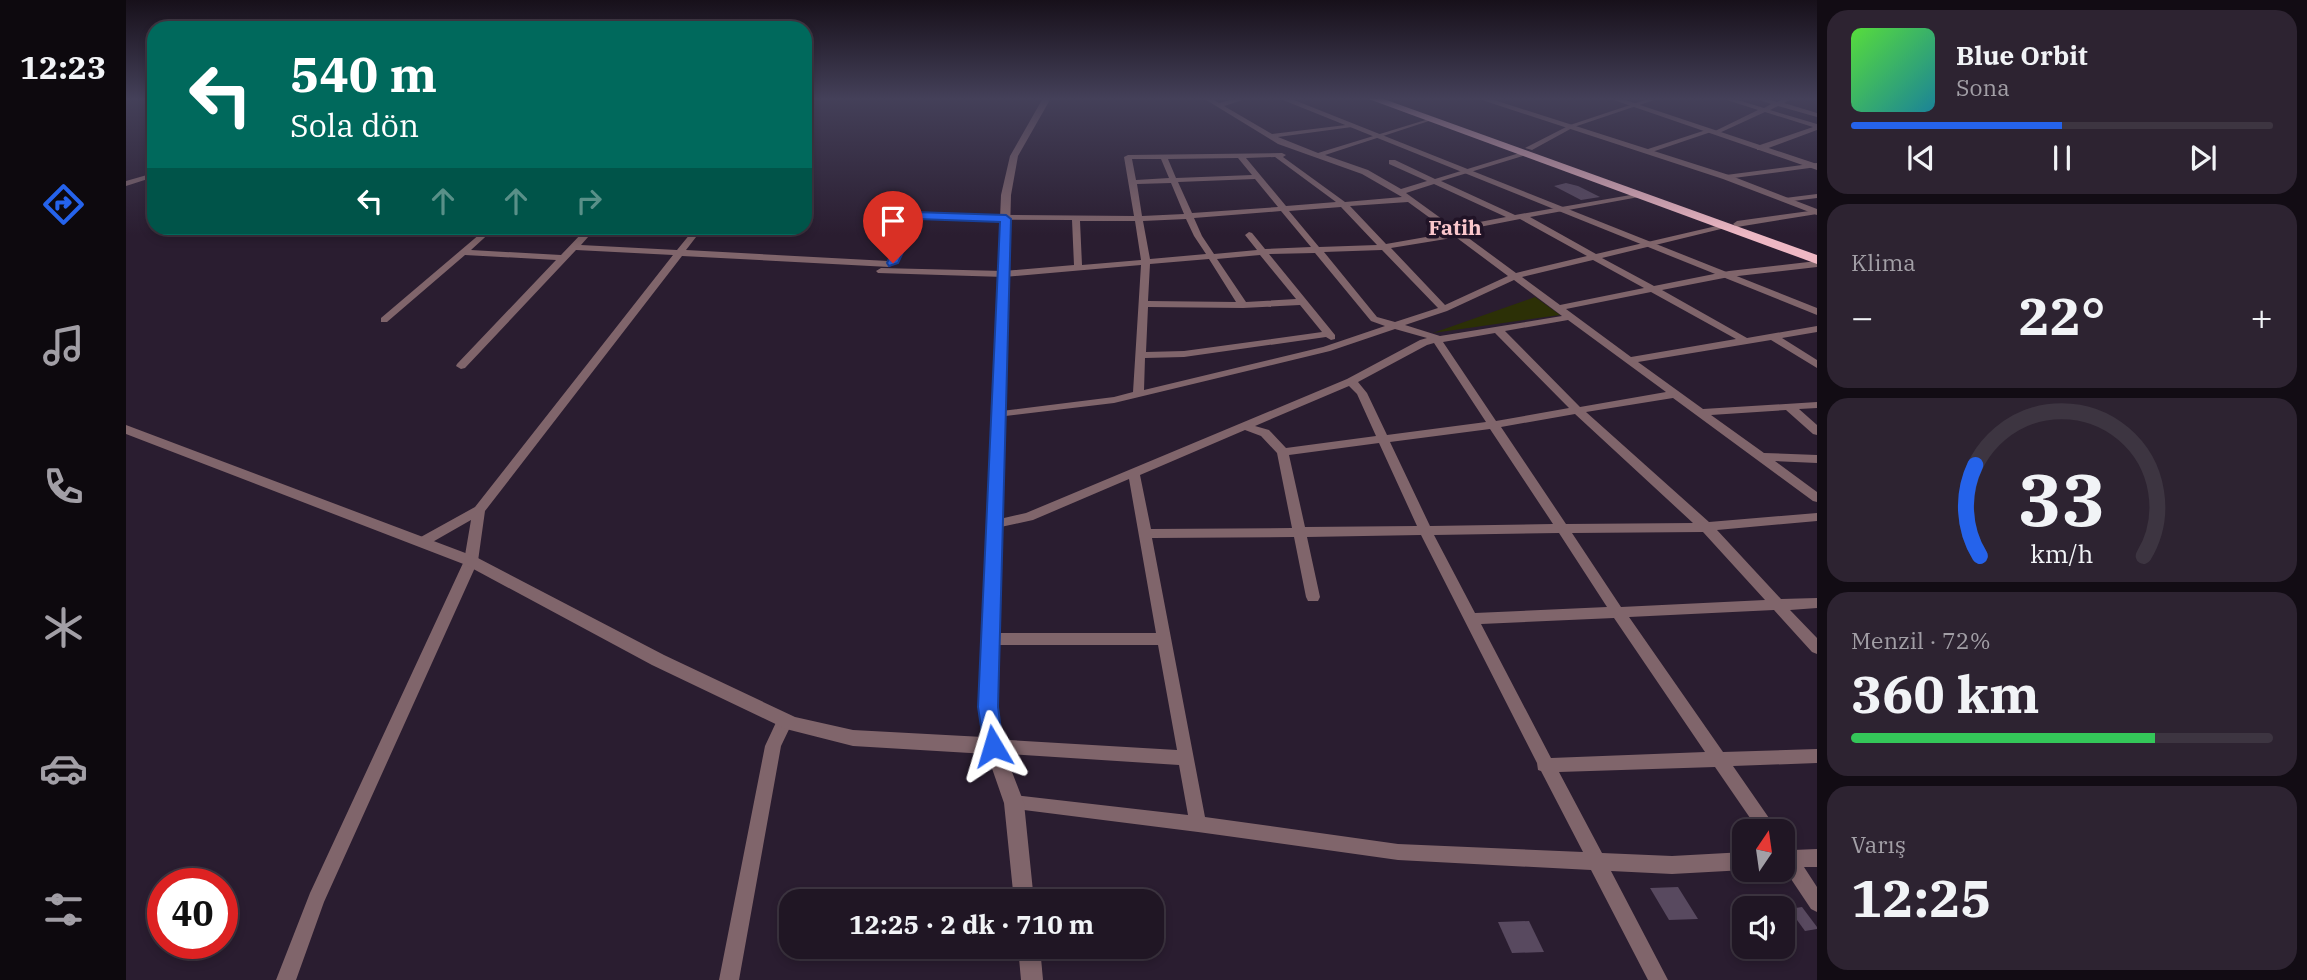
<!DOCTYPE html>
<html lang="tr">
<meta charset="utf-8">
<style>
body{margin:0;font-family:"IBM Plex Serif",serif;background:#2d2331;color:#f1f3f6;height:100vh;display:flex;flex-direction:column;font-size:26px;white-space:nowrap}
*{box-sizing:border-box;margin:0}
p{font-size:23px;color:#a29fa6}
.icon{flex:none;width:38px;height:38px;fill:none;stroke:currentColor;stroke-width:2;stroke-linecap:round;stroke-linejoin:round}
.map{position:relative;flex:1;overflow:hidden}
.details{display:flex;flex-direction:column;gap:10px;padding:10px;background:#120c14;width:490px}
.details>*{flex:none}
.top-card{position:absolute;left:21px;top:21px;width:665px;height:214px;border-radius:21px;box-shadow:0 4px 10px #0003,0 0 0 2px #3d3541;background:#00695c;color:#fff;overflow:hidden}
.needle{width:46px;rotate:13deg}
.controls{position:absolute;left:1606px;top:819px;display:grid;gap:14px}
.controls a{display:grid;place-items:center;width:63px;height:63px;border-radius:14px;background:#201624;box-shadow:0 4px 10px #0003,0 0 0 2px #3d3541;font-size:35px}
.speed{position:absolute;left:21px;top:868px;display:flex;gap:14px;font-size:35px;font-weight:700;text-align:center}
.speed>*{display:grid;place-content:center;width:91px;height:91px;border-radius:50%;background:#201624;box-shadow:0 4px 10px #0003,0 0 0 2px #3d3541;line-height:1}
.speed .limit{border:10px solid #d22;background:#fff;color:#111}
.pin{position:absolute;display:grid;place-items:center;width:60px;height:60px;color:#fff;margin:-72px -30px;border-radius:50% 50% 50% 0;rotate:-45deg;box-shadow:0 0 7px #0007}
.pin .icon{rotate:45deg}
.me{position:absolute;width:77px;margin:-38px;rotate:353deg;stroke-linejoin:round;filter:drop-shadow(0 0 5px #0008)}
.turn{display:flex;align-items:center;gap:24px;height:147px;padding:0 28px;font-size:32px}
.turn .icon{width:91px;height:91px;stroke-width:2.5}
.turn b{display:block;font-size:49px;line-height:60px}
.lanes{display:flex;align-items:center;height:66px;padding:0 28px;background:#0003;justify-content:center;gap:35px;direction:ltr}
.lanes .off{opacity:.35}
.big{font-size:52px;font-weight:700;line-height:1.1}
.details .card{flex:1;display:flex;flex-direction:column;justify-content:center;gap:10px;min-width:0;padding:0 24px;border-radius:21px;background:#2d2331}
.details .dial{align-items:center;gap:0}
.dial svg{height:182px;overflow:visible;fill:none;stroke:#3d3541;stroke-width:7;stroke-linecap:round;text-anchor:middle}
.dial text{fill:#f1f3f6;stroke:none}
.song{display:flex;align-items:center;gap:21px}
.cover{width:84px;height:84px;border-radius:10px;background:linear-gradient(135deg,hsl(110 70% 55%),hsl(190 70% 35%))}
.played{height:7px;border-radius:4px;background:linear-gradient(90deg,#2563eb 50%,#3d3541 50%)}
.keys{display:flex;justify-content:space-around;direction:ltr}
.heat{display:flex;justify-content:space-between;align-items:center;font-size:38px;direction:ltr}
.charge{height:10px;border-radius:5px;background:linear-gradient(90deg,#34c759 72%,#3d3541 0)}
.trip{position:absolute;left:653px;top:889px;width:385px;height:70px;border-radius:21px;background:#201624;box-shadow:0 4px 10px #0003,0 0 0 2px #3d3541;font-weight:700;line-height:70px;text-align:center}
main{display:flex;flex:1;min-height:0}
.tab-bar{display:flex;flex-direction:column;width:126px;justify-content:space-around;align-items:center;background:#0d090e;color:#a29fa6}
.tab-bar .icon{width:49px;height:49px}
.tab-bar .selected{color:#2563eb}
.tab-bar b{font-size:32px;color:#f1f3f6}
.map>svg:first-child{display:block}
</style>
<main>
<nav class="tab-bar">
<b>12:23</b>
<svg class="icon selected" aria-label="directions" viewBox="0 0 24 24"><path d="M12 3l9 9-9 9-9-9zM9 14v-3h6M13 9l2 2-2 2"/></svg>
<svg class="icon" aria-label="music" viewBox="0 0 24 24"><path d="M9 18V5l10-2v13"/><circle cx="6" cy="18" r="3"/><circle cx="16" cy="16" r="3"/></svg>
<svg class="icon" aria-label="phone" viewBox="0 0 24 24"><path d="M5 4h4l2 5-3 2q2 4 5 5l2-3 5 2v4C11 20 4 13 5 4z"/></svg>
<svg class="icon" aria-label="climate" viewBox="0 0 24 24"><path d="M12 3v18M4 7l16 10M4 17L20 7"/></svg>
<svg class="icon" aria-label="car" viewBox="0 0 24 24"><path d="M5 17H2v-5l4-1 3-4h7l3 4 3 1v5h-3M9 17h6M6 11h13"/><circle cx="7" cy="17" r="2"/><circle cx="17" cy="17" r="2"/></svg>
<svg class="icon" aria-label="filters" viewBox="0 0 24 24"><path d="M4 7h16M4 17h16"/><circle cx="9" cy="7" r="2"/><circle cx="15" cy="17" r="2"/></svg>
</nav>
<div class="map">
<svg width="1691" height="980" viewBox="0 0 1691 980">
<rect width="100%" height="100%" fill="#2a1d30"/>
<path fill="#2c3006" d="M1409 297 1434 315 1307 333Z"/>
<g fill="#58495f">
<path d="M1440 183 1452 186 1474 197 1455 200 1428 186Z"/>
<path d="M1552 887 1572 919 1543 920 1524 888Z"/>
<path d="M1676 907 1691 927V929L1679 931 1663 909Z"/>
<path d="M1403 921 1418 952 1386 953 1372 922Z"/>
</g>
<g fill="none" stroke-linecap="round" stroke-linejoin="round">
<g fill="#80656b" fill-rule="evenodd">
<path d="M1077 98H1085L1093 103 1112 98H1123L1098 106 1146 134 1228 124 1229 125 1226 127 1152 137 1192 153 1306 118V120L1199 155 1242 170 1275 189 1301 181 1263 164V160H1269L1309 179 1400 151V155L1315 181 1389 215 1516 193V197H1513L1404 217 1470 254 1599 224V228L1476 258 1528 286 1603 271 1691 261V267L1603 277 1536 290 1621 338 1691 326V332L1656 338 1691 360V368L1645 340 1512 362 1577 409 1691 402V408L1673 409 1691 425V435L1687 434 1660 410 1585 415 1638 453 1691 455V463L1649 461 1691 492V502L1687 501 1547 398 1460 412 1583 522 1691 513V521L1591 530 1655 599 1691 598V608L1664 610 1691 638V654L1686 652 1648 610 1503 617 1597 752 1691 749V763L1607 766 1652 831H1633L1589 767 1433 772 1476 853 1546 856 1619 852V870L1546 874 1485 871 1542 980H1522L1465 870 1272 860 1072 832 882 808 880 803 882 798 888 795 1062 815 1053 765 867 753 861 751 859 746 861 741 867 739 1051 750 1032 645H867L862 643 860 639 862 635 867 633H1030L1003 479 907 520 870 528 864 524 865 521 900 513 1221 379 1294 340 1301 338 1269 329 1204 351 988 403 871 417 865 414 867 412 988 397 1007 392 1015 265 878 277 752 273 750 271 755 268 878 271 948 265 946 220 791 219 772 262 763 267 556 256 359 511 352 561 198 902 170 980H150L184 893 338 561 345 520 303 544H293L292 541 293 538 349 507 547 255 450 250 339 368 335 369 330 366 331 364 430 260 339 255 261 322H255V318L361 228H369L345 250 435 255 457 232 417 231 413 228H470L455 245 551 250 569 228H577L560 250 762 261 764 260 784 216 788 214 1008 216 998 157 1002 155 1156 153 1160 155 1157 157 1219 202 1276 197 1236 174 1152 144ZM1149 157 1210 202 1160 206 1120 158ZM1112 158 1126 175 1050 178 1042 159ZM1006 159H1035L1043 178 1010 180ZM1129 179 1152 207 1066 213 1052 182ZM1045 183 1058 214 1016 216 1011 184ZM1308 184 1380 217 1327 227 1280 193ZM1282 202 1322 231 1317 234 1260 244 1224 206ZM1215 207 1251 245 1193 247 1163 211ZM1155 211 1185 247 1139 249 1126 233 1123 232 1119 235 1131 250 1088 254 1076 236 1068 218ZM1060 219 1068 236 1080 254 1024 259 1017 221ZM1394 219 1461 256 1390 273 1333 231ZM954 221H1009L1015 260 956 265ZM1327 235 1382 276 1319 305 1265 248 1320 239ZM1256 250 1312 308 1269 322 1251 317 1198 252ZM1189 253 1245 321 1259 326 1197 347 1018 390 1019 358 1058 357 1200 337 1205 340 1209 339V335L1143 254ZM1134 255 1170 299 1120 302 1091 259ZM1083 259 1110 302 1022 301 1024 264ZM1467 260 1518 288 1434 305 1396 277ZM1388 280 1436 316 1314 336 1279 325 1321 311ZM1525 292 1610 339 1505 357 1440 309ZM1174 305 1196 332 1058 351 1020 352 1022 307 1117 308ZM1442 320 1540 392 1454 407 1379 331ZM1369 333 1443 408 1370 421 1317 342ZM1308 343 1360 422 1261 435 1241 393 1232 382 1301 345ZM1223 386 1231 394 1250 436 1160 448 1143 430 1129 426ZM1449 414 1567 523 1440 524 1375 427ZM1364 429 1427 524 1304 526 1264 442ZM1119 430 1135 436 1151 453 1166 528 1025 529 1014 475ZM1253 443 1291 526 1179 527 1163 455ZM1577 532 1639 600 1495 607 1446 533ZM1433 533 1481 607 1349 613 1308 535ZM1295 535 1411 763 1412 770 1415 771 1457 852 1272 844 1079 817 1026 538 1168 537 1180 597 1182 601H1192L1194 597 1181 537ZM1488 618 1579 752 1425 758 1355 624Z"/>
<path d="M1525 98H1534L1448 127 1406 150 1399 148 1444 125Z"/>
<path d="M1595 98H1605L1638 108 1645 104 1628 98H1638L1651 102 1659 98H1667L1658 103 1691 113V117L1652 106 1644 110 1691 124V130L1637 150H1631V146L1687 127 1639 112 1591 134H1587V132L1632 110Z"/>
<path d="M1583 129 1586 131 1585 132 1523 153 1516 151Z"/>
<path d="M1691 163V167L1600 179 1596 177 1600 175Z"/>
<path d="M28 173V177L0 186V181Z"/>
<path d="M1691 194V198L1659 202 1655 200 1659 198Z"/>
<path d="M1691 210V214L1611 227 1607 224 1611 221Z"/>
<path d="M659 714 665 716 667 721 655 746 613 980H593L639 746 653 716Z"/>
<path d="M1657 843 1663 845 1667 850 1691 849V867H1678L1691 887V912L1685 909 1657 867Z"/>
</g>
<g fill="#80656b" fill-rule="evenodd">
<path d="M917 98H925L892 156 885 195 871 707 876 746 898 803 908 901H888L878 803 861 754 727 746 660 729 526 665 340 565 0 434V425L350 557 538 655 669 717 727 730 857 737 853 707 875 195 884 156Z"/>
<path d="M1152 98H1163L1691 308V315Z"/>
<path d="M1350 98H1362L1603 175 1691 209V215L1597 179Z"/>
<path d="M1482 98H1493L1691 164V170Z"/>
<path d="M892 947H914L917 980H895Z"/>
</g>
<path fill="#eeb8c4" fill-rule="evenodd" d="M1240 98H1255L1691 255V264Z"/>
</g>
<linearGradient id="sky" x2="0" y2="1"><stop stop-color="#17101a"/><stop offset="0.42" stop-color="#444059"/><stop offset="1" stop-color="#444059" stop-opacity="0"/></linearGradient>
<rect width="1691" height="235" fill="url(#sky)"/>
<path fill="#2563eb" stroke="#184099" stroke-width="2" d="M788 212 880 215 885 219 872 707 877 746 874 753 867 755 859 753 852 707 874 222 792 219 772 263 763 266 761 263 783 216Z"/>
<g text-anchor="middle" stroke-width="7" stroke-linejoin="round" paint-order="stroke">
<g font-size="21" font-weight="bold" fill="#fac6cb" stroke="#201326">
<text x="1329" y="235">Fatih</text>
</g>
</g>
</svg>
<div class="controls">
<a><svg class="needle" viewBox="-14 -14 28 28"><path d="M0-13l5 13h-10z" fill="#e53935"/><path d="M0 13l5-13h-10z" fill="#a29fa6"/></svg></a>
<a><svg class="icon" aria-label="sound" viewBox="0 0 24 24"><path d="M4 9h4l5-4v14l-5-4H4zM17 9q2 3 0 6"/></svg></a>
</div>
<div class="speed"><div class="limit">40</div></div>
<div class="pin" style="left:767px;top:263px;background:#d93025"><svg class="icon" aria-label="arrive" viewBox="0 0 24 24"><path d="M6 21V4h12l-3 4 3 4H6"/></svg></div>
<svg class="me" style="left:867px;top:746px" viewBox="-20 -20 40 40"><path d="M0-17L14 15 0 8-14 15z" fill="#2563eb" stroke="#fff" stroke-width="4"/></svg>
<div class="trip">12:25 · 2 dk · 710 m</div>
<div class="top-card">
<div class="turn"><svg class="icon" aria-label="left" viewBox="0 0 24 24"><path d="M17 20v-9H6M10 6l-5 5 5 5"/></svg><div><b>540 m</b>Sola dön</div></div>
<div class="lanes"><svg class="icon" aria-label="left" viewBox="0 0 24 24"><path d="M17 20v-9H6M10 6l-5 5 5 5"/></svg><svg class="icon off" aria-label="ahead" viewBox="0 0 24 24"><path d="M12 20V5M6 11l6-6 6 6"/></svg><svg class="icon off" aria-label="ahead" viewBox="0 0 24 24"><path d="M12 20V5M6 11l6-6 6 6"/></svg><svg class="icon off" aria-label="right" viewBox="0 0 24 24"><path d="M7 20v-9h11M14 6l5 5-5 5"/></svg></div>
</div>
</div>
<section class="details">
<div class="card">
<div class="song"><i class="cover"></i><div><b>Blue Orbit</b><p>Sona</p></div></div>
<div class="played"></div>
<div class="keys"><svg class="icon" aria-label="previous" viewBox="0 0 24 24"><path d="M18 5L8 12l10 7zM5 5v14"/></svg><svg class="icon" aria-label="pause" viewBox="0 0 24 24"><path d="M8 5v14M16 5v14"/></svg><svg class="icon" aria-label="next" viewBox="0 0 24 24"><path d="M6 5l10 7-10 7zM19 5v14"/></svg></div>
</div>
<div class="card"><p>Klima</p>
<div class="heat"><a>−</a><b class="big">22°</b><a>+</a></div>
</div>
<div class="card dial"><svg viewBox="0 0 100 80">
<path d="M14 69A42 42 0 1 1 86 69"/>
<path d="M14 69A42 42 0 0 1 12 29" stroke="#2563eb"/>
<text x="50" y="56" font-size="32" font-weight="700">33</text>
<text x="50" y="72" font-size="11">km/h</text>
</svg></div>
<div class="card"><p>Menzil · 72%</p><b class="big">360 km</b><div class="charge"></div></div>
<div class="card"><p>Varış</p><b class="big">12:25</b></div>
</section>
</main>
